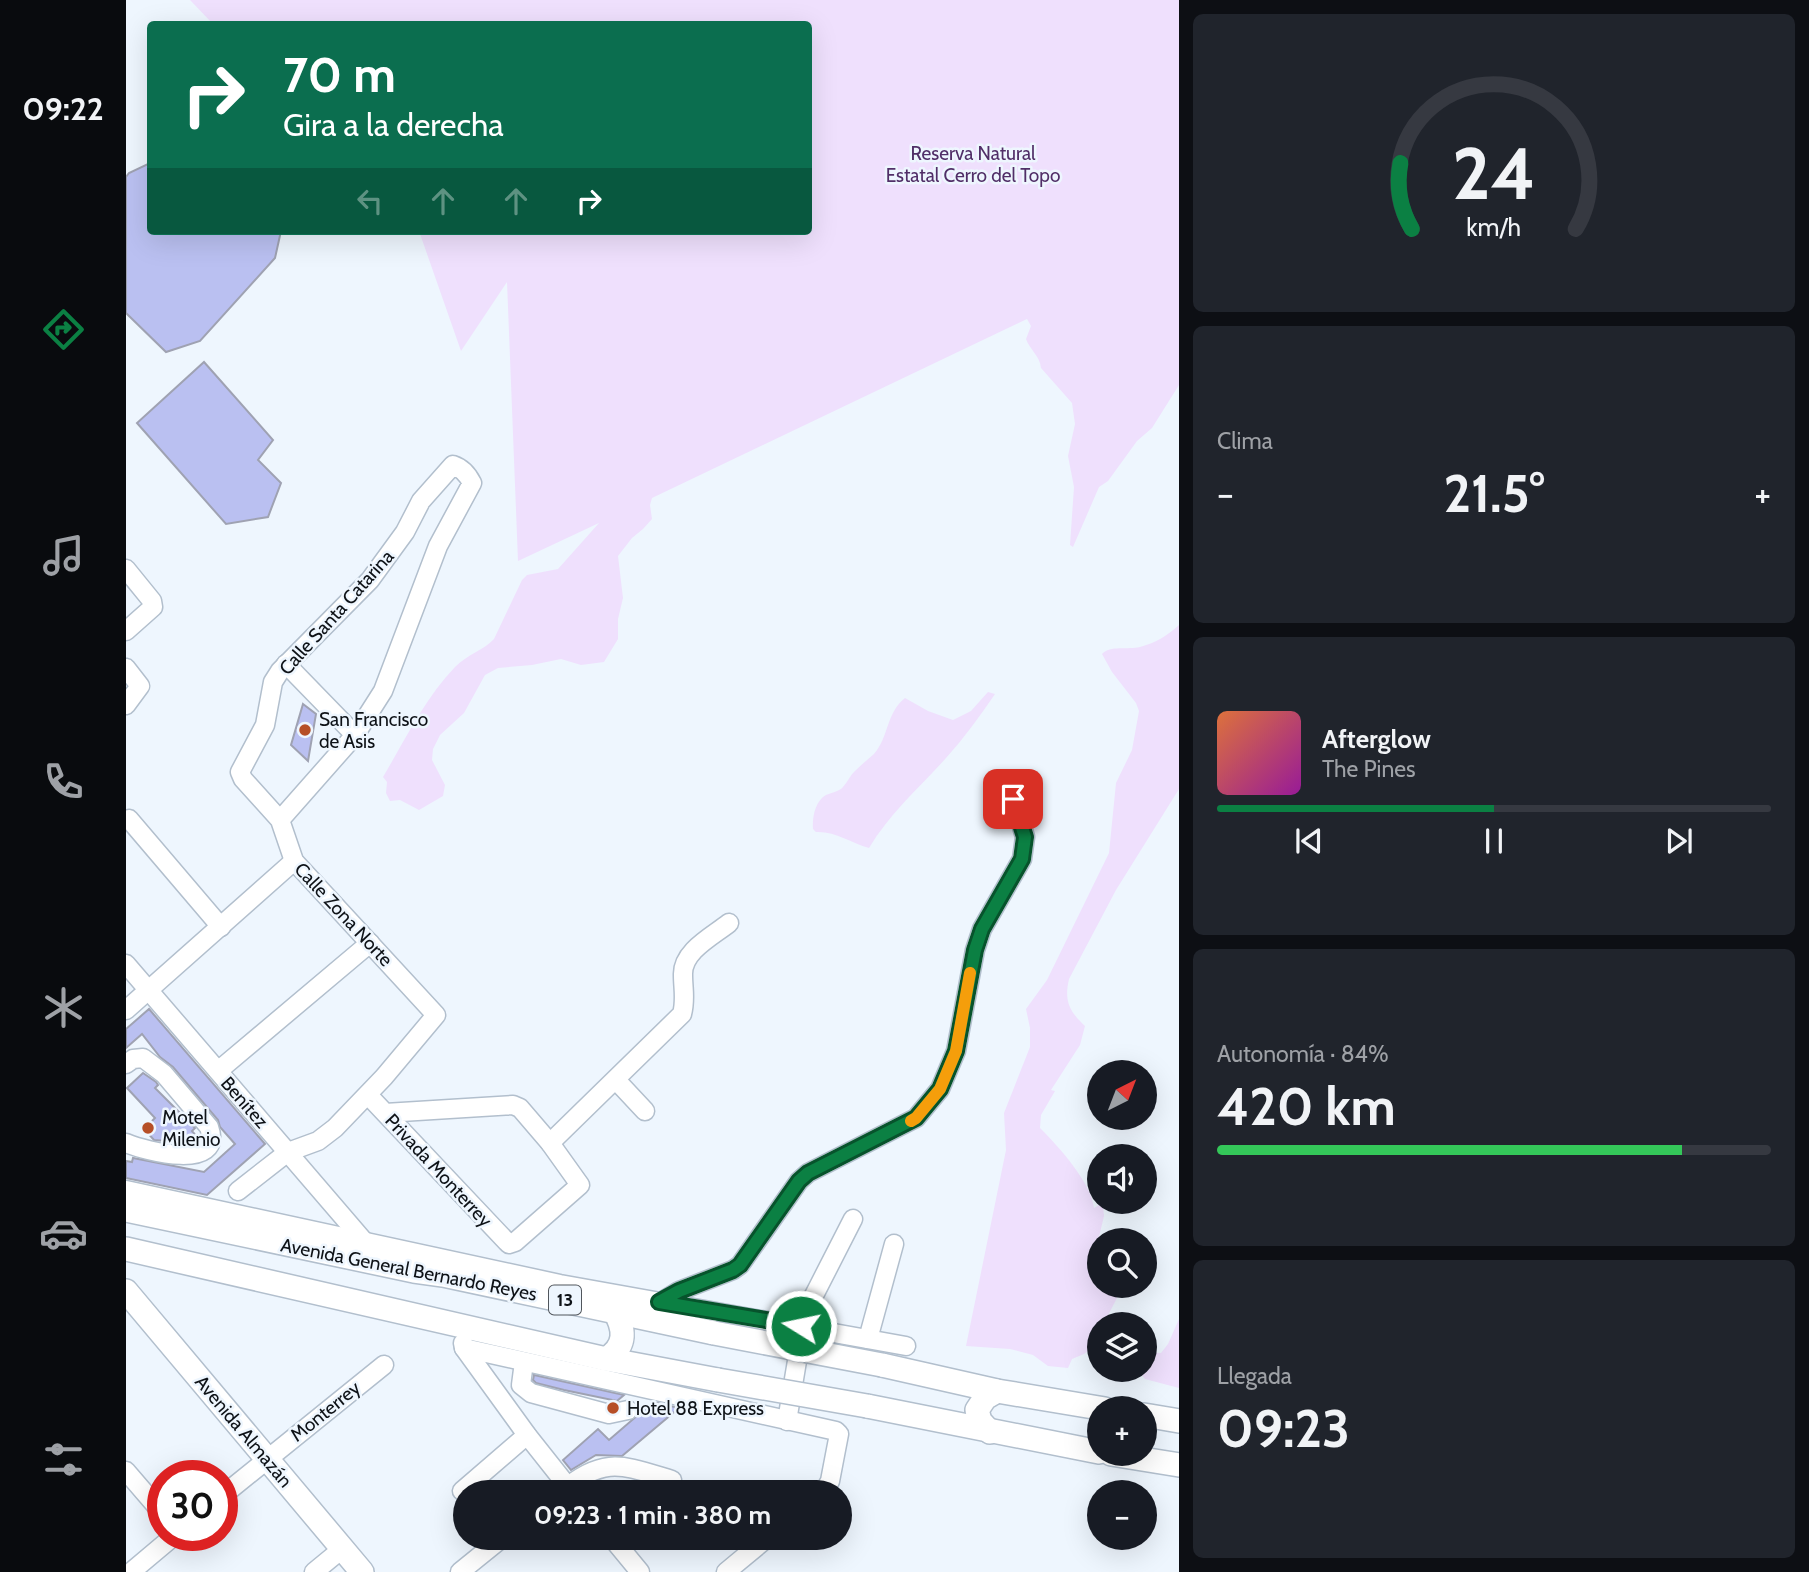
<!DOCTYPE html>
<html lang="es">
<meta charset="utf-8">
<style>
body{margin:0;font-family:Cabin,sans-serif;background:#20242c;color:#f1f3f6;height:100vh;display:flex;flex-direction:column;font-size:26px;white-space:nowrap}
*{box-sizing:border-box;margin:0}
p{font-size:23px;color:#9ea1a6}
.icon{flex:none;width:38px;height:38px;fill:none;stroke:currentColor;stroke-width:2;stroke-linecap:round;stroke-linejoin:round}
.map{position:relative;flex:1;overflow:hidden}
.drawer{display:flex;flex-direction:column;gap:14px;padding:14px;background:#0d0f14;width:630px}
.drawer>*{flex:none}
.hud{position:absolute;left:21px;top:21px;width:665px;height:214px;border-radius:7px;box-shadow:0 7px 28px #0002;background:#0b6e4f;color:#fff;overflow:hidden}
.needle{width:46px;rotate:42deg}
.tools{position:absolute;left:961px;top:1060px;display:grid;gap:14px}
.tools a{display:grid;place-items:center;width:70px;height:70px;border-radius:50%;background:#171b24;box-shadow:0 7px 28px #0002;font-size:35px}
.speed{position:absolute;left:21px;top:1460px;display:flex;gap:14px;font-size:35px;font-weight:700;text-align:center}
.speed>*{display:grid;place-content:center;width:91px;height:91px;border-radius:50%;background:#171b24;box-shadow:0 7px 28px #0002;line-height:1}
.speed .limit{border:10px solid #d22;background:#fff;color:#111}
.pin{position:absolute;display:grid;place-items:center;width:60px;height:60px;color:#fff;margin:-30px;border-radius:14px;box-shadow:0 4px 10px #0006}
.me{position:absolute;width:77px;margin:-38px;rotate:280deg;stroke-linejoin:round;filter:drop-shadow(0 0 5px #0008)}
.turn{display:flex;align-items:center;gap:24px;height:147px;padding:0 21px;font-size:32px}
.turn .icon{width:91px;height:91px;stroke-width:2.5}
.turn b{display:block;font-size:49px;line-height:60px}
.lanes{display:flex;align-items:center;height:66px;padding:0 21px;background:#0003;justify-content:center;gap:35px;direction:ltr}
.lanes .off{opacity:.35}
.big{font-size:52px;font-weight:700;line-height:1.1}
.drawer .widget{flex:1;display:flex;flex-direction:column;justify-content:center;gap:10px;min-width:0;padding:0 24px;border-radius:10px;background:#20242c}
.drawer .dial{align-items:center;gap:0}
.dial svg{height:182px;overflow:visible;fill:none;stroke:#363941;stroke-width:7;stroke-linecap:round;text-anchor:middle}
.dial text{fill:#f1f3f6;stroke:none}
.song{display:flex;align-items:center;gap:21px}
.cover{width:84px;height:84px;border-radius:10px;background:linear-gradient(135deg,hsl(20 70% 55%),hsl(300 70% 35%))}
.played{height:7px;border-radius:4px;background:linear-gradient(90deg,#0b8043 50%,#363941 50%)}
.keys{display:flex;justify-content:space-around;direction:ltr}
.heat{display:flex;justify-content:space-between;align-items:center;font-size:38px;direction:ltr}
.charge{height:10px;border-radius:5px;background:linear-gradient(90deg,#34c759 84%,#363941 0)}
.trip{position:absolute;left:327px;top:1480px;width:399px;height:70px;border-radius:35px;background:#171b24;box-shadow:0 7px 28px #0002;font-weight:700;line-height:70px;text-align:center}
main{display:flex;flex:1;min-height:0}
.dock{display:flex;flex-direction:column;width:126px;justify-content:space-around;align-items:center;background:#090b0e;color:#9ea1a6}
.dock .icon{width:49px;height:49px}
.dock .on{color:#0b8043}
.dock b{font-size:32px;color:#f1f3f6}
.map>svg:first-child{display:block}
</style>
<main>
<nav class="dock">
<b>09:22</b>
<svg class="icon on" aria-label="directions" viewBox="0 0 24 24"><path d="M12 3l9 9-9 9-9-9zM9 14v-3h6M13 9l2 2-2 2"/></svg>
<svg class="icon" aria-label="music" viewBox="0 0 24 24"><path d="M9 18V5l10-2v13"/><circle cx="6" cy="18" r="3"/><circle cx="16" cy="16" r="3"/></svg>
<svg class="icon" aria-label="phone" viewBox="0 0 24 24"><path d="M5 4h4l2 5-3 2q2 4 5 5l2-3 5 2v4C11 20 4 13 5 4z"/></svg>
<svg class="icon" aria-label="climate" viewBox="0 0 24 24"><path d="M12 3v18M4 7l16 10M4 17L20 7"/></svg>
<svg class="icon" aria-label="car" viewBox="0 0 24 24"><path d="M5 17H2v-5l4-1 3-4h7l3 4 3 1v5h-3M9 17h6M6 11h13"/><circle cx="7" cy="17" r="2"/><circle cx="17" cy="17" r="2"/></svg>
<svg class="icon" aria-label="filters" viewBox="0 0 24 24"><path d="M4 7h16M4 17h16"/><circle cx="9" cy="7" r="2"/><circle cx="15" cy="17" r="2"/></svg>
</nav>
<div class="map">
<svg width="1053" height="1572" viewBox="0 0 1053 1572">
<rect width="100%" height="100%" fill="#eef6fe"/>
<g fill="#efe0fd">
<path d="M64 0H1053V385L1026 428 1011 441 982 481 973 487 947 547 944 545 948 487 942 456 949 424 946 403 915 368C914 356 904 350 900 339L905 326 901 319 526 498 524 505 526 519 517 529 506 538 492 556 497 598 492 619V639L478 662 455 665 435 659 406 665 372 668 359 675 338 713 314 735 307 749 306 760 319 785 317 796 293 810 274 800 264 801 260 793 261 782 257 777C279 740 299 698 329 667 342 654 358 650 368 639L396 580 401 575 432 569 473 523 392 561 381 282 335 351 293 231H682V24H87Z"/>
<path d="M1053 625V789L990 890 943 979C938 1001 943 1011 959 1026L954 1045 925 1090 929 1091 915 1115 914 1128C932 1146 965 1182 968 1208L973 1205 977 1206 978 1216 972 1241 973 1286H987L991 1298 977 1325H973V1342L958 1354 946 1359 942 1368 922 1366 907 1355 884 1349 840 1346 880 1150 878 1113 904 1047V1028L900 1009 921 980 983 853 990 783 1006 750 1013 711 1010 703 986 672 976 654C984 645 1002 650 1014 647 1029 643 1041 636 1053 625Z"/>
<path d="M862 692 869 694C854 716 838 738 820 758 793 788 764 813 743 848 725 843 709 831 690 832L687 829C686 818 689 801 700 795 704 793 710 792 715 789 720 785 723 777 728 772 734 766 741 760 748 754 763 737 760 713 779 698L802 711 827 720 845 711Z"/>
<path d="M1053 1319V1388L1019 1379 1011 1370H1018L1019 1352 1035 1353 1042 1344Z"/>
</g>
<g fill="#bac0f1" stroke="#9fa2b2" stroke-width="2">
<path d="M24 163V231H155L149 258 74 341 40 352 0 313V177L3 173Z"/>
<path d="M78 362 147 440 132 460 155 483 142 517 100 524 11 423Z"/>
<path d="M177 704 190 714 182 761 165 745Z"/>
<path d="M23 1009 139 1144 81 1195 0 1178V1161L6 1162 7 1158 78 1172 109 1144 94 1127 92 1120 47 1067 34 1057 16 1034 0 1048V1029Z"/>
<path d="M17 1073 30 1082 32 1085 29 1088 69 1128 66 1131 71 1137 65 1143 28 1140 18 1129 29 1118 1 1088Z"/>
<path d="M408 1375 498 1395 491 1401 438 1390 410 1383 407 1380Z"/>
<path d="M527 1402 553 1408 496 1456 470 1455 445 1470 437 1460 472 1429 483 1440Z"/>
</g>
<g fill="none" stroke-linecap="round" stroke-linejoin="round">
<defs>
<g id="minor">
<path d="M0 569 26 601 27 607 0 631"/>
<path d="M160 664 229 735"/>
<path d="M0 668 14 686 0 705"/>
<path d="M3 819 95 927"/>
<path d="M0 964 237 1240"/>
<path d="M0 1010 168 861"/>
<path d="M0 1064 7 1059 17 1058 38 1074 83 1127C99 1172 19 1151 0 1143"/>
<path d="M92 1071 244 943"/>
<path d="M490 1080 519 1111"/>
<path d="M242 1095 259 1113 381 1242 383 1244 389 1242 454 1185 424 1143 394 1108 387 1105 259 1113"/>
<path d="M424 1143 556 1014C560 1000 557 989 557 975 556 951 587 936 603 923"/>
<path d="M0 1190 434 1284 780 1346"/>
<path d="M112 1191 162 1152 192 1141 209 1128 258 1077 310 1015 168 861 154 820 117 779 114 772 139 725 147 682 154 671 244 580 279 532 295 501 327 465C336 468 342 475 346 483L312 546 257 691 229 735 154 820"/>
<path d="M532 1304 553 1291 607 1270 614 1265 673 1181 682 1173 790 1118 814 1089 830 1051 849 950 856 929 896 859 899 837 888 799"/>
<path d="M742 1339 768 1244"/>
<path d="M337 1343 338 1348 401 1435 447 1493"/>
<path d="M338 1348 710 1431 713 1434 704 1481 697 1493"/>
<path d="M398 1362 395 1385 405 1393 483 1414 502 1410"/>
<path d="M661 1421 679 1313 727 1219"/>
<path d="M0 1471 37 1514"/>
<path d="M336 1491 401 1435"/>
<path d="M433 1493C479 1456 493 1464 546 1480"/>
<path d="M96 1496 258 1365"/>
<path d="M486 1538 514 1572"/>
<path d="M5 1572 49 1535"/>
<path d="M188 1572 216 1549"/>
<path d="M334 1572 376 1538"/>
<path d="M600 1572 641 1538"/>
</g>
<g id="major">
<path d="M0 1210 288 1271 317 1275 588 1333"/>
<path d="M0 1249 480 1359 592 1380"/>
<path d="M0 1291 236 1572"/>
<path d="M480 1359C501 1346 499 1329 488 1310"/>
<path d="M756 1365 871 1391 979 1409"/>
<path d="M741 1406 973 1452"/>
<path d="M1018 1415 1053 1421"/>
<path d="M864 1432 854 1421 851 1410 859 1398 871 1391"/>
<path d="M985 1454 1053 1465"/>
</g>
</defs>
<use href="#minor" stroke="#b2bfcd" stroke-width="21"/>
<use href="#major" stroke="#b2bfcd" stroke-width="26"/>
<use href="#minor" stroke="#fff" stroke-width="18"/>
<use href="#major" stroke="#fff" stroke-width="23"/>
<defs>
<g id="major-bridge">
<path d="M588 1333 756 1365"/>
<path d="M592 1380 741 1406"/>
</g>
</defs>
<use href="#major-bridge" stroke="#b2bfcd" stroke-width="26" stroke-linecap="butt"/>
<use href="#major-bridge" stroke="#fff" stroke-width="23"/>
</g>
<g fill="none" stroke-linecap="round" stroke-linejoin="round">
<defs>
<path id="route" d="M675 1326 533 1302 553 1291 607 1270 614 1265 673 1181 682 1173 790 1118 814 1089 830 1051 849 950 856 929 896 859 899 837 887 799"/>
</defs>
<use href="#route" stroke="#07532c" stroke-width="18"/>
<use href="#route" stroke="#0b8043" stroke-width="12"/>
<path stroke="#f59e0b" stroke-width="12" d="M785 1121 790 1118 814 1089 830 1051 844 973"/>
</g>
<g fill="#b64f27" stroke="#eef6fe" stroke-width="2.5">
<circle cx="179" cy="730" r="7"/>
<circle cx="22" cy="1128" r="7"/>
<circle cx="487" cy="1408" r="7"/>
</g>
<g text-anchor="middle" stroke-width="5" stroke-linejoin="round" paint-order="stroke">
<rect fill="#eef6fe" stroke="#51565c" stroke-width="2" x="423" y="1285.5" width="32" height="29" rx="5"/>
<g font-size="18" font-weight="bold" fill="#0e1217">
<text x="439" y="1306">13</text>
</g>
<g font-size="19" fill="#512f68" stroke="#eef6fe">
<text x="847" y="160">Reserva Natural<tspan x="847" dy="22">Estatal Cerro del Topo</tspan></text>
</g>
<g font-size="19" fill="#0e1217" stroke="#eef6fe">
<text transform="translate(210 612) rotate(-48)" y="7">Calle Santa Catarina</text>
<text transform="translate(218 914) rotate(47)" y="7">Calle Zona Norte</text>
<text transform="translate(119 1102) rotate(49)" y="7">Benítez</text>
<text transform="translate(313 1170) rotate(47)" y="7">Privada Monterrey</text>
<text transform="translate(283 1269) rotate(11)" y="7">Avenida General Bernardo Reyes</text>
<text transform="translate(199 1411) rotate(-39)" y="7">Monterrey</text>
<text transform="translate(118 1431) rotate(50)" y="7">Avenida Almazán</text>
</g>
<g font-size="19" fill="#0e1217" stroke="#eef6fe" text-anchor="start">
<text x="193" y="726">San Francisco<tspan x="193" dy="22">de Asis</tspan></text>
<text x="36" y="1124">Motel<tspan x="36" dy="22">Milenio</tspan></text>
<text x="501" y="1415">Hotel 88 Express</text>
</g>
</g>
</svg>
<div class="tools">
<a><svg class="needle" viewBox="-14 -14 28 28"><path d="M0-13l5 13h-10z" fill="#e53935"/><path d="M0 13l5-13h-10z" fill="#9ea1a6"/></svg></a>
<a><svg class="icon" aria-label="sound" viewBox="0 0 24 24"><path d="M4 9h4l5-4v14l-5-4H4zM17 9q2 3 0 6"/></svg></a>
<a><svg class="icon" aria-label="search" viewBox="0 0 24 24"><circle cx="10" cy="10" r="6"/><path d="M15 15l6 6"/></svg></a>
<a><svg class="icon" aria-label="layers" viewBox="0 0 24 24"><path d="M12 4l9 5-9 5-9-5zM3 14l9 5 9-5"/></svg></a>
<a>+</a>
<a>−</a>
</div>
<div class="speed"><div class="limit">30</div></div>
<div class="pin" style="left:887px;top:799px;background:#d93025"><svg class="icon" aria-label="arrive" viewBox="0 0 24 24"><path d="M6 21V4h12l-3 4 3 4H6"/></svg></div>
<svg class="me" style="left:675px;top:1326px" viewBox="-20 -20 40 40"><circle r="17" fill="#0b8043" stroke="#fff" stroke-width="3"/><path d="M0-11L8 9 0 5-8 9z" fill="#fff"/></svg>
<div class="trip">09:23 · 1 min · 380 m</div>
<div class="hud">
<div class="turn"><svg class="icon" aria-label="right" viewBox="0 0 24 24"><path d="M7 20v-9h11M14 6l5 5-5 5"/></svg><div><b>70 m</b>Gira a la derecha</div></div>
<div class="lanes"><svg class="icon off" aria-label="left" viewBox="0 0 24 24"><path d="M17 20v-9H6M10 6l-5 5 5 5"/></svg><svg class="icon off" aria-label="ahead" viewBox="0 0 24 24"><path d="M12 20V5M6 11l6-6 6 6"/></svg><svg class="icon off" aria-label="ahead" viewBox="0 0 24 24"><path d="M12 20V5M6 11l6-6 6 6"/></svg><svg class="icon" aria-label="right" viewBox="0 0 24 24"><path d="M7 20v-9h11M14 6l5 5-5 5"/></svg></div>
</div>
</div>
<section class="drawer">
<div class="widget dial"><svg viewBox="0 0 100 80">
<path d="M14 69A42 42 0 1 1 86 69"/>
<path d="M14 69A42 42 0 0 1 9 40" stroke="#0b8043"/>
<text x="50" y="56" font-size="32" font-weight="700">24</text>
<text x="50" y="72" font-size="11">km/h</text>
</svg></div>
<div class="widget"><p>Clima</p>
<div class="heat"><a>−</a><b class="big">21.5°</b><a>+</a></div>
</div>
<div class="widget">
<div class="song"><i class="cover"></i><div><b>Afterglow</b><p>The Pines</p></div></div>
<div class="played"></div>
<div class="keys"><svg class="icon" aria-label="previous" viewBox="0 0 24 24"><path d="M18 5L8 12l10 7zM5 5v14"/></svg><svg class="icon" aria-label="pause" viewBox="0 0 24 24"><path d="M8 5v14M16 5v14"/></svg><svg class="icon" aria-label="next" viewBox="0 0 24 24"><path d="M6 5l10 7-10 7zM19 5v14"/></svg></div>
</div>
<div class="widget"><p>Autonomía · 84%</p><b class="big">420 km</b><div class="charge"></div></div>
<div class="widget"><p>Llegada</p><b class="big">09:23</b></div>
</section>
</main>
